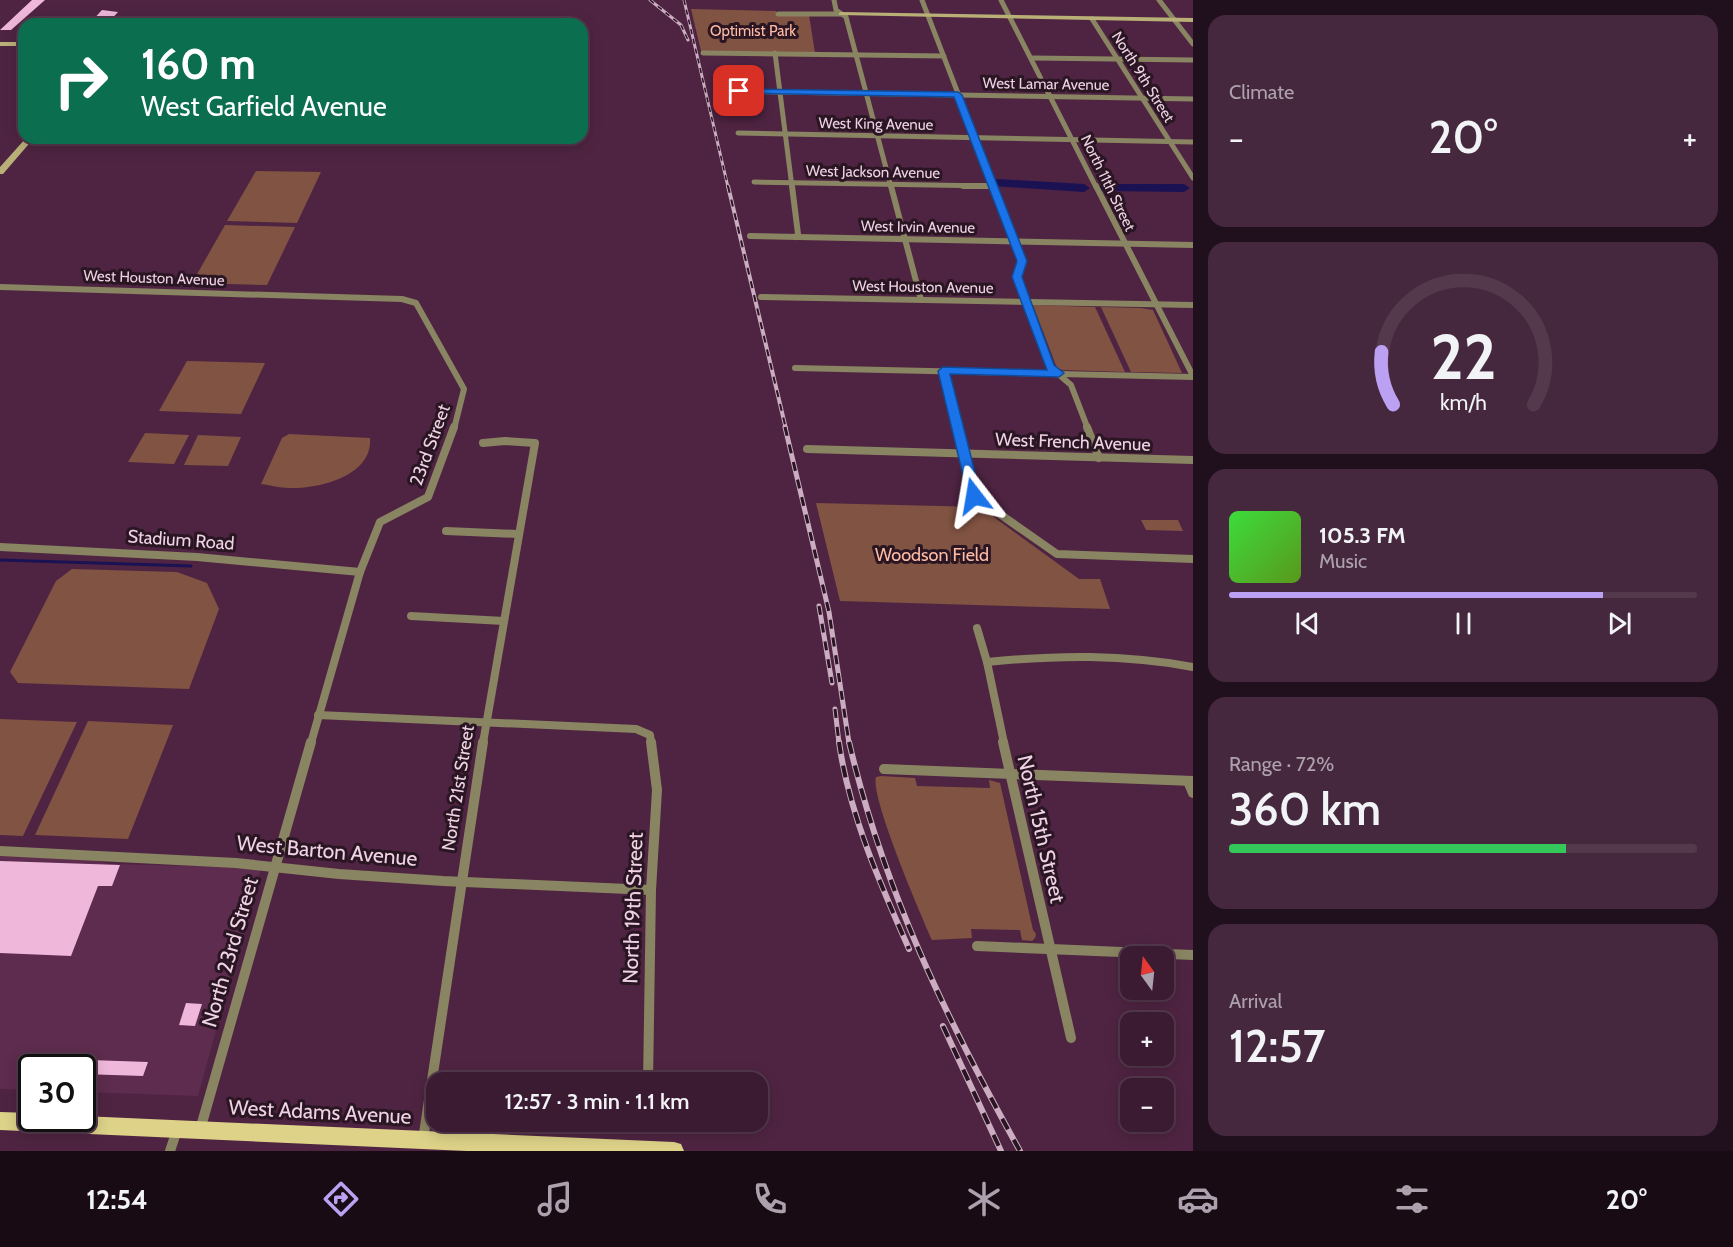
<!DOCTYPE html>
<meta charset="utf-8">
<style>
body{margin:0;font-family:Cabin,sans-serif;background:#46283e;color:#f1f3f6;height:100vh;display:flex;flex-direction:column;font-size:22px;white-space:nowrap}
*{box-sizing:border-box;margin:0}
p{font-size:20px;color:#aca1ac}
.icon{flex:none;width:33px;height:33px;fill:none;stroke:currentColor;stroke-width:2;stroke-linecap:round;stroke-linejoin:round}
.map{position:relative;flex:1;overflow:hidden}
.drawer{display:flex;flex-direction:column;gap:15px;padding:15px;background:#200f1c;width:540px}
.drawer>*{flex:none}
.top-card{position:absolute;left:18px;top:18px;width:570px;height:126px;border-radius:18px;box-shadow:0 3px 15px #0003,0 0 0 2px #54394d;background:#0b6e4f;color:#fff;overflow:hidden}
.needle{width:39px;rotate:345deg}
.controls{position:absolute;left:1120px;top:946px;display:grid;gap:12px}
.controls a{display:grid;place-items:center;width:54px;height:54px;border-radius:12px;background:#3b1b32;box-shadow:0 3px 15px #0003,0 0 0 2px #54394d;font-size:30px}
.speed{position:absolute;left:18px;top:1054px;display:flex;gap:12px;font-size:30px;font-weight:700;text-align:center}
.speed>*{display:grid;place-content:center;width:78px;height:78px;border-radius:50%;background:#3b1b32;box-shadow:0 3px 15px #0003,0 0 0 2px #54394d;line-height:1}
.speed .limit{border:3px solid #111;border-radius:9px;background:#fff;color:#111}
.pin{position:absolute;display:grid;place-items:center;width:51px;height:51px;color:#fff;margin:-26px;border-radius:12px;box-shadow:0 3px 9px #0006}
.me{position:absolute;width:66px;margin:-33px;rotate:346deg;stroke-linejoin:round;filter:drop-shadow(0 0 4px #0008)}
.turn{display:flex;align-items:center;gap:21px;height:126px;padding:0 24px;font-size:27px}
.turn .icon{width:78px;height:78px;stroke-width:2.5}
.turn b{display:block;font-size:42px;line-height:51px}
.big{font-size:45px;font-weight:600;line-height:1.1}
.drawer .tile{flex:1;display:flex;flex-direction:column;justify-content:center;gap:9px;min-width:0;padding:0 21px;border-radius:18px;background:#46283e}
.drawer .dial{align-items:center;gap:0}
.dial svg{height:156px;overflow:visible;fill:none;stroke:#54394d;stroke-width:7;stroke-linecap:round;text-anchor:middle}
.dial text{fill:#f1f3f6;stroke:none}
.song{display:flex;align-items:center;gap:18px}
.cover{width:72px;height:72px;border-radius:9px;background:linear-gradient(135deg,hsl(120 70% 55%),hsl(90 70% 35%))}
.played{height:6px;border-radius:3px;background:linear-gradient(90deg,#bca0f2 80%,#54394d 80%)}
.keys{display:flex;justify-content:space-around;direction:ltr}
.heat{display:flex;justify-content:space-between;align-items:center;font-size:33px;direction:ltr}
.charge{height:9px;border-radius:4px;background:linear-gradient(90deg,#34c759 72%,#54394d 0)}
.trip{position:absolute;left:426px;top:1072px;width:342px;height:60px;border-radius:18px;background:#3b1b32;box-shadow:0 3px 15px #0003,0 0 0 2px #54394d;font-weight:600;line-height:60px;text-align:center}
.menu{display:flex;height:96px;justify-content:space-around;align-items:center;background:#180b14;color:#aca1ac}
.menu .icon{width:42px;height:42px}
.menu .current{color:#bca0f2}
.menu b{font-size:27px;color:#f1f3f6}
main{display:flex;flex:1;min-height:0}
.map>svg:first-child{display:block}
</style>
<main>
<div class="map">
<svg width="1193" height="1151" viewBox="0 0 1193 1151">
<rect width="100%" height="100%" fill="#4f2442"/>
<path fill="#5e2c4e" d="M0 856 85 858 109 864 261 868 198 1096 83 1092 82 1068H32L31 1090 0 1089Z"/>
<g fill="#815342">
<path d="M691 9 776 11 777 15H809L815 53 701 51Z"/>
<path d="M256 171 321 172 297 223 227 221Z"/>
<path d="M225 225 295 227 267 285 192 283Z"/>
<path d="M1033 305 1095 307 1125 372 1062 370 1057 368Z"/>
<path d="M1101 307 1141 308 1153 310 1182 373 1131 372Z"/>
<path d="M187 361 265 363 241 414 159 411Z"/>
<path d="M145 433 189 435 174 464 128 462Z"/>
<path d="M289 434 370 438C373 476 319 489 289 488 280 488 270 485 261 484L282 438Z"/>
<path d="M198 435 241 437 228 466 184 465Z"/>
<path d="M816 503 980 507 1079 579H1100L1110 609 840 601Z"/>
<path d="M1141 520H1178L1183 531 1146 530Z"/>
<path d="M72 569 177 572 207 583 219 609 189 689 18 683 10 672 56 581Z"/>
<path d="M0 719 77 722 23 836 0 835Z"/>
<path d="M88 721 173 725 128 839 35 835Z"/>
<path d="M881 776 915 778 917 786 990 788 989 780 1000 783 1033 930 1036 934 1035 938 1032 941 1022 940 1020 930 971 929 972 938 932 940C921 915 870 797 876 777Z"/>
</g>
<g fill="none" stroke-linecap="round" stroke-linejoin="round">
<path stroke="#1b1253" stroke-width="3" d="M0 560 191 566"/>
<g fill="#1b1253" fill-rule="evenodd">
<path d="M997 179 1084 184 1090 188 1084 192 993 186V180Z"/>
<path d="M1103 184H1184L1190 188 1184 192 1099 191 1097 188Z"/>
</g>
</g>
<g fill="#efb8db">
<path d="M32 0H45L11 30H0Z"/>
<path d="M102 10 118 12 107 24H89Z"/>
<path d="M0 861 120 865 112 886H98L71 956 0 953Z"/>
<path d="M186 1003 202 1004 195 1026 179 1025Z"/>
<path d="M64 1059 90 1060 148 1062 143 1076 82 1074V1068H61Z"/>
</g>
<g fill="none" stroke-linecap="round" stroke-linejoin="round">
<g stroke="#898461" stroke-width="5">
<path d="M834 0 836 10 846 17 891 187"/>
<path d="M922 0 994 187"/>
<path d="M1001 0 1096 187"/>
<path d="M1159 0 1193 44"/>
<path d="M778 14H841"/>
<path d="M1092 19 1193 178"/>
<path d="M703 53 944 56"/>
<path d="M775 53 792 187"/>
<path d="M1033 58 1193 60"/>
<path d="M719 91 1193 99"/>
<path d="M738 133 1193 142"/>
<path d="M754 182 992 186"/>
</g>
<g stroke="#898461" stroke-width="6">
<path d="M792 186 798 234 796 237"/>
<path d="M891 186 921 300"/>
<path d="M963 186H992"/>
<path d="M993 186 1022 261 1017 277 1049 366 1071 385 1088 429"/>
<path d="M1096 186 1193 376"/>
<path d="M750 236 1193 245"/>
<path d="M0 287 402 299 416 303 464 389 454 429"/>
<path d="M761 297 1193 305"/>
<path d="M795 368 1193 377"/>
<path d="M943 371 957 429"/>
</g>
<g stroke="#898461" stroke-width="8">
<path d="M957 427 974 496 1057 554 1193 559"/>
<path d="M1087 427 1099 458"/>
<path d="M483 443 505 441 535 443 483 743"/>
<path d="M807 449 1193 460"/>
<path d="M446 531 518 534"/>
<path d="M0 547 197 557 360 572"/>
<path d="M411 616 504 621"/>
<path d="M977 628 987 662 1004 743"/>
<path d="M987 662C1057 655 1124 654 1193 667"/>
<path d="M318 715 636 729 650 735 651 743"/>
<path d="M311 743 360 572 380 522 428 497 454 427"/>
</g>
<g stroke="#898461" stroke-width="10">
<path d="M1003 742 1071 1038"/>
<path d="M884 769 1193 781"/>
<path d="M1188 781 1193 793"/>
<path d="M0 851 236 863 339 874 443 881 651 890"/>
<path d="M977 946 1193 955"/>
<path d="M648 1083 651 890 657 790 651 742"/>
<path d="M200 1130 311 742"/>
<path d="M423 1140 483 742"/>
<path d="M170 1151 177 1130"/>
</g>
<g fill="#b9b078" fill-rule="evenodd">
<path d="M841 12 1193 18V22L839 15V13Z"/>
<rect x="0" y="42" width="24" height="4"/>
<path d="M26 138H34L3 174H0V167Z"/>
</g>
<path fill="#ddd288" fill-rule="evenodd" d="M0 1112 32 1113V1119H82V1116L674 1142 681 1144 684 1151H467L0 1130Z"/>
<defs>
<g id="rail-far3">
<path d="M650 0 681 25 688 40"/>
<path d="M684 0 728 187"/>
</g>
<path id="rail-far2" d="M728 186 786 429"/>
<g id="rail-far1">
<path d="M785 427 829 612 849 743"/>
<path d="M819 606 832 683"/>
<path d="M835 709 839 743"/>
</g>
<g id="rail">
<path d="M839 742C849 814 880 883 909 949"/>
<path d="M849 742C884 891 946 1018 1020 1151"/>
<path d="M943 1026 1001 1151"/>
</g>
</defs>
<use href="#rail-far3" stroke="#cbacc0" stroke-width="3"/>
<use href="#rail-far2" stroke="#cbacc0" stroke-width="4"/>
<use href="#rail-far1" stroke="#cbacc0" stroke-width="5"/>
<use href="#rail" stroke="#cbacc0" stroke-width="6"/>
<use href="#rail-far3" stroke="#2a1623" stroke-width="1.5" stroke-dasharray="5" stroke-linecap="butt"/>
<use href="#rail-far2" stroke="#2a1623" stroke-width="2" stroke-dasharray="7" stroke-linecap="butt"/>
<use href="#rail-far1" stroke="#2a1623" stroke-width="3" stroke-dasharray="9" stroke-linecap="butt"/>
<use href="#rail" stroke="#2a1623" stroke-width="4" stroke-dasharray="12" stroke-linecap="butt"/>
</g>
<path fill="#1a73e8" stroke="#114b97" stroke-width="1.5" d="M739 89 958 92 962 95 1027 261 1022 277 1054 365 1064 373 1059 377 950 374 981 496 979 498H970L968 496 938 371 943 367 1047 370 1012 277 1017 261 954 97 736 93 735 91Z"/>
<g text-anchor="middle" stroke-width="6" stroke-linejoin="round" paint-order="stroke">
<g font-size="15" fill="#ffbca4" stroke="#2a1623">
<text x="753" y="36">Optimist Park</text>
</g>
<g font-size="15" fill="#efd3e4" stroke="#2a1623">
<text transform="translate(1143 77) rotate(58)" y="5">North 9th Street</text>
<text transform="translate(1046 84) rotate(1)" y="5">West Lamar Avenue</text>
<text transform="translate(876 124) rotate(1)" y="5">West King Avenue</text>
<text transform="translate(873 172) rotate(1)" y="5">West Jackson Avenue</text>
<text transform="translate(1108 183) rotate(64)" y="5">North 11th Street</text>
<text transform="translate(918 227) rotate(1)" y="5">West Irvin Avenue</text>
<text transform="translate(154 278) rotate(2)" y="5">West Houston Avenue</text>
<text transform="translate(923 287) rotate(1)" y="5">West Houston Avenue</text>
</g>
<g font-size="18" fill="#efd3e4" stroke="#2a1623">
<text transform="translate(1073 442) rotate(2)" y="6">West French Avenue</text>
<text transform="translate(430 445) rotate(-70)" y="6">23rd Street</text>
<text transform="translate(181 540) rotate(4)" y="6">Stadium Road</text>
<text transform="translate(458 788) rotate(-81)" y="6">North 21st Street</text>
</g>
<g font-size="18" fill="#ffbca4" stroke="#2a1623">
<text x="932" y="561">Woodson Field</text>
</g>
<g font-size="21" fill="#efd3e4" stroke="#2a1623">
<text transform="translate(1041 829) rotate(77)" y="7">North 15th Street</text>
<text transform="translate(327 851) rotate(5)" y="7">West Barton Avenue</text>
<text transform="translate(633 908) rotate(-88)" y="7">North 19th Street</text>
<text transform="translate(230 952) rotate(-74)" y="7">North 23rd Street</text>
<text transform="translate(320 1112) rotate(3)" y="7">West Adams Avenue</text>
</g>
</g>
</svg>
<div class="controls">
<a><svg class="needle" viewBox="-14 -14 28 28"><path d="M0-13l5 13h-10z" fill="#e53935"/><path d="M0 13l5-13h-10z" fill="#aca1ac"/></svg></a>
<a>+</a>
<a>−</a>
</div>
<div class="speed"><div class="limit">30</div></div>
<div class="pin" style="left:739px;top:91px;background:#d93025"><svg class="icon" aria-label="arrive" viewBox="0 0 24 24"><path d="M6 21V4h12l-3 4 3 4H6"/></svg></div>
<svg class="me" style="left:974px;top:496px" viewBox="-20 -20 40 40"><path d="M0-17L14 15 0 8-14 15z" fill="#1a73e8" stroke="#fff" stroke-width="4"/></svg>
<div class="trip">12:57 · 3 min · 1.1 km</div>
<div class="top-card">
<div class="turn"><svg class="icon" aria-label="right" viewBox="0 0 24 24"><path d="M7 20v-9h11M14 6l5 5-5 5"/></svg><div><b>160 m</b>West Garfield Avenue</div></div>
</div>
</div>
<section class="drawer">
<div class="tile"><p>Climate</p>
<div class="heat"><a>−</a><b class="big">20°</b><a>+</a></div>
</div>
<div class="tile dial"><svg viewBox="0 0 100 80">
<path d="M14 69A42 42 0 1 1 86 69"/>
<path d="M14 69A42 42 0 0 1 8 42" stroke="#bca0f2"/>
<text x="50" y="56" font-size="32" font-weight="700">22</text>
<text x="50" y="72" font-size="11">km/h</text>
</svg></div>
<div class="tile">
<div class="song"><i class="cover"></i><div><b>105.3 FM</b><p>Music</p></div></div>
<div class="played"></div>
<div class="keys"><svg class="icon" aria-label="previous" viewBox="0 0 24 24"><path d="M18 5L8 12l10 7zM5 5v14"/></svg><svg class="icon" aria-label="pause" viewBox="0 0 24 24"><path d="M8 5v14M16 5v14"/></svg><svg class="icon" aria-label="next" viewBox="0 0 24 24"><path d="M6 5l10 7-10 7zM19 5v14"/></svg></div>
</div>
<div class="tile"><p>Range · 72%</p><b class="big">360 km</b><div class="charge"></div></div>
<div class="tile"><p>Arrival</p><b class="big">12:57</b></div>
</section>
</main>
<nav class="menu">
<b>12:54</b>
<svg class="icon current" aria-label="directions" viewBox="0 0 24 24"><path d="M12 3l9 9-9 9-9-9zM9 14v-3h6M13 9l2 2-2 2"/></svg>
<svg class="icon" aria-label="music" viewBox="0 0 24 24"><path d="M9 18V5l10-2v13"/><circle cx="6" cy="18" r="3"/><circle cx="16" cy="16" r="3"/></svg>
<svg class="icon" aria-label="phone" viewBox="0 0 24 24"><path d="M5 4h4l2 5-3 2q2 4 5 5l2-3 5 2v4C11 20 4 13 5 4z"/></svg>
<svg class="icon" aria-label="climate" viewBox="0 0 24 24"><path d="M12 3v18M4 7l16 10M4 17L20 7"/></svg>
<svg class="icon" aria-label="car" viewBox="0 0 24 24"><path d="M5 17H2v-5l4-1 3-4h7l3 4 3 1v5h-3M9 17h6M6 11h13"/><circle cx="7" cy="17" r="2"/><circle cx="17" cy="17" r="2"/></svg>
<svg class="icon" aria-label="filters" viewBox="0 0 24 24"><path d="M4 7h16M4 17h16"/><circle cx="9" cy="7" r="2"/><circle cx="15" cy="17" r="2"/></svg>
<b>20°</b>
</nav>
